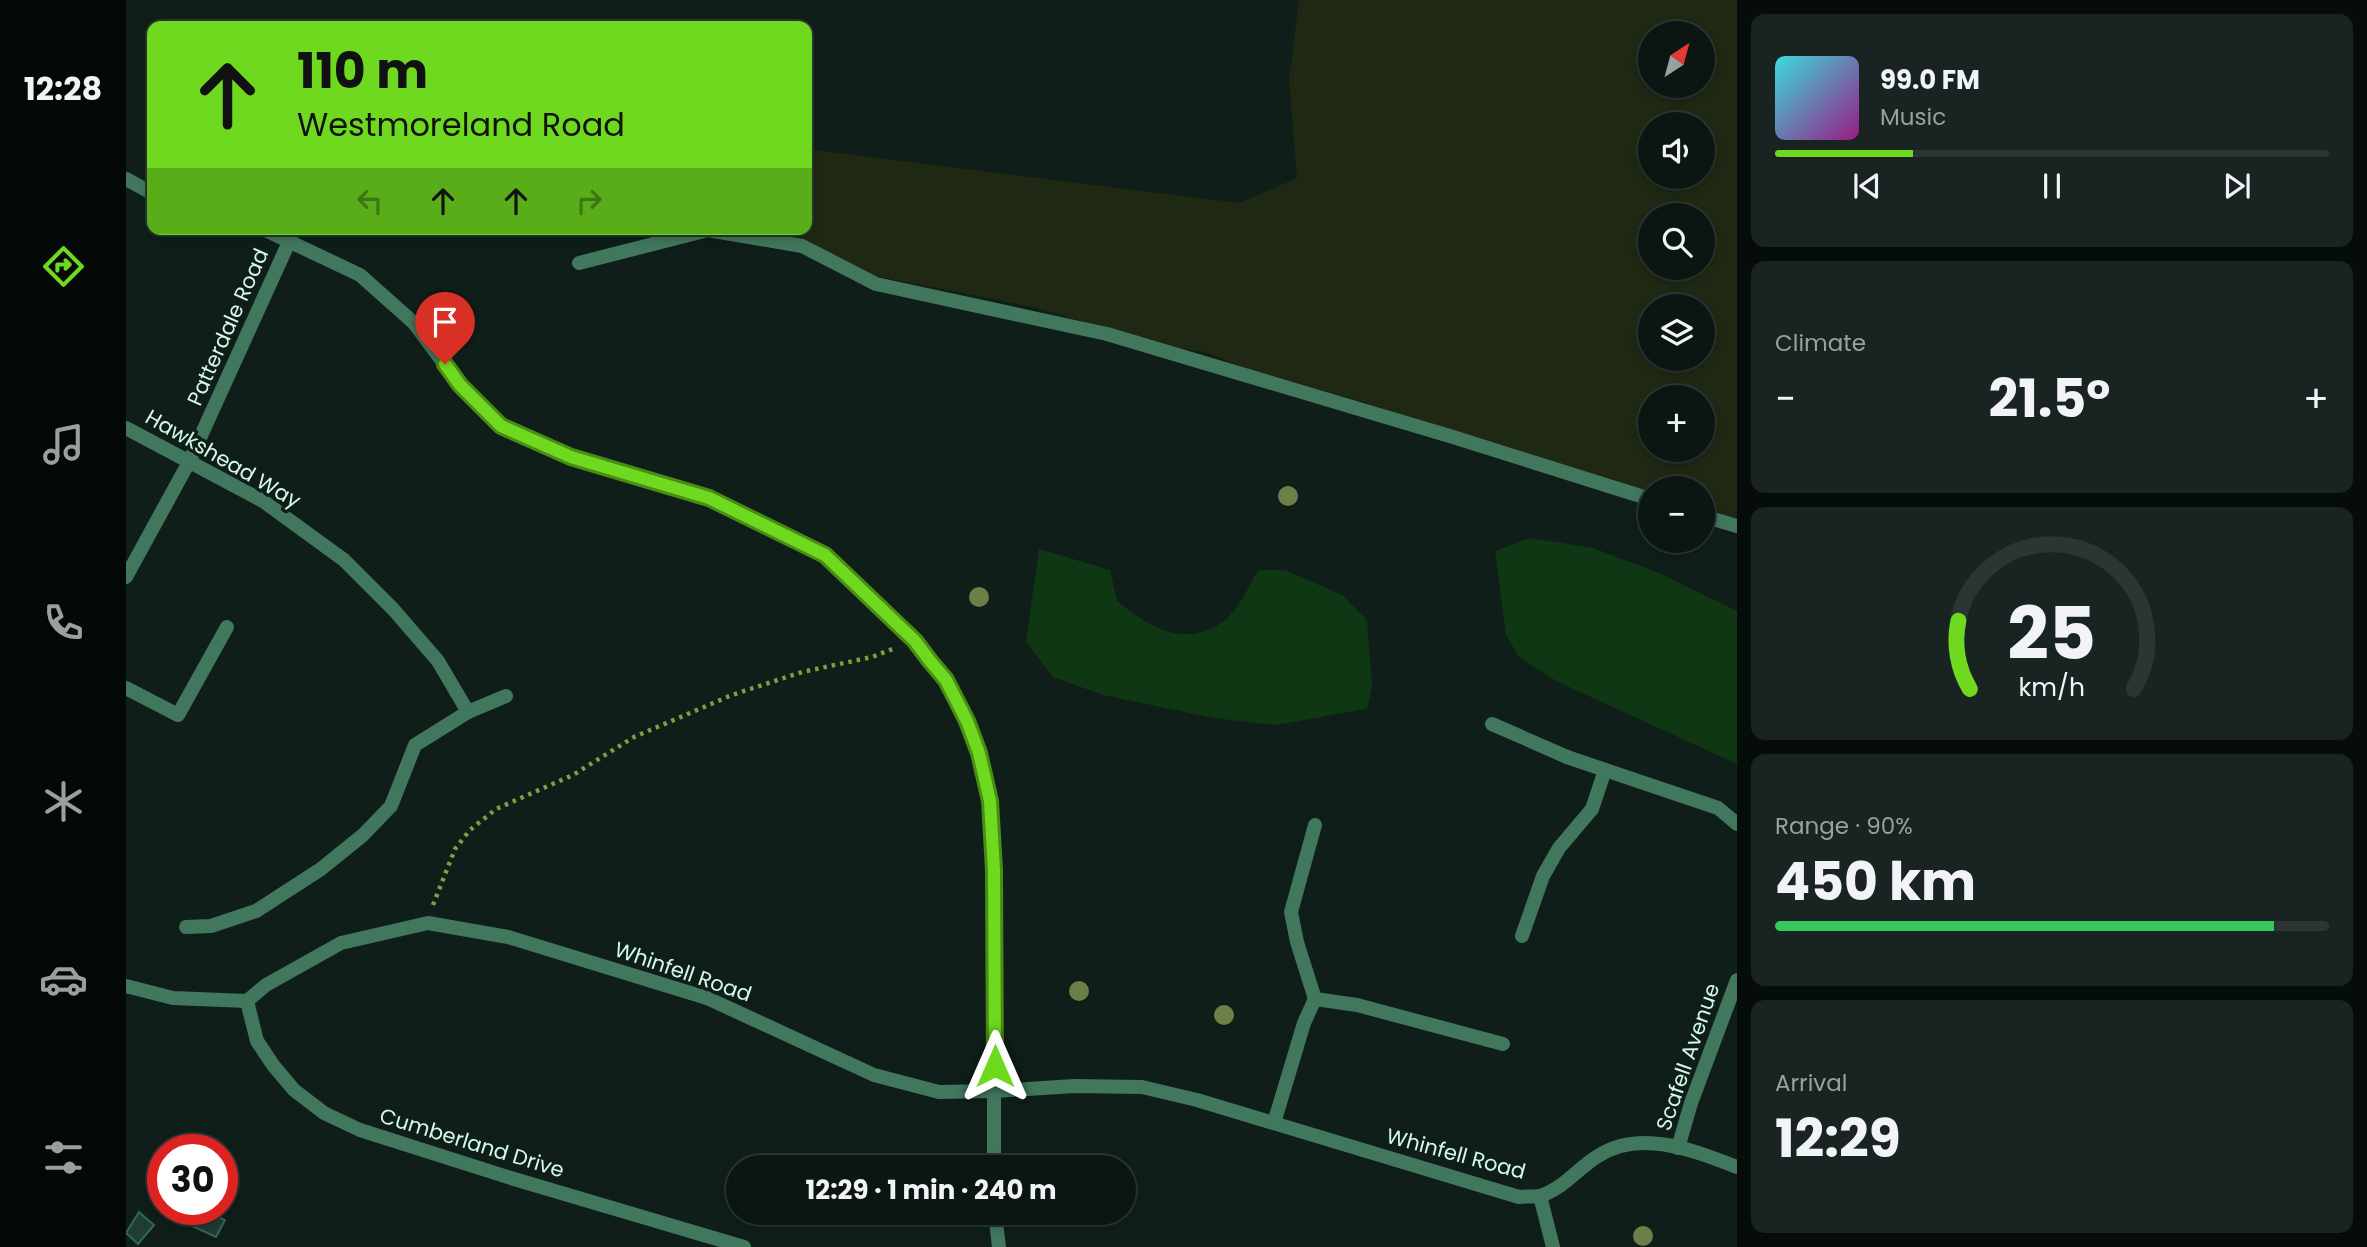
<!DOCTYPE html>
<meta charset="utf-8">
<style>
body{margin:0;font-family:Poppins,sans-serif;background:#192321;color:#f1f3f6;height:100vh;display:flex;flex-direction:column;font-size:26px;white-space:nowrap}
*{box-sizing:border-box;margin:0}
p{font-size:23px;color:#9a9fa0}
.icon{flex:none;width:38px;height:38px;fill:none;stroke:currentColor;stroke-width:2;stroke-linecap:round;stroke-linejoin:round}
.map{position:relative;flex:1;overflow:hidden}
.sheet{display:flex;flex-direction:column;gap:14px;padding:14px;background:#060c0a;width:630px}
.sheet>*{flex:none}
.hud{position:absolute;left:21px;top:21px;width:665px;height:214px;border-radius:14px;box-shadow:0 4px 10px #0003,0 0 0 2px #2b3533;background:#6ed91f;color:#111;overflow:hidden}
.needle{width:46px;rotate:36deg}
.controls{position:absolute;left:1512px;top:21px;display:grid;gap:14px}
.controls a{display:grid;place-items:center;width:77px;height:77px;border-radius:50%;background:#0b1613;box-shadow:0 4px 10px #0003,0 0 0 2px #2b3533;font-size:35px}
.speed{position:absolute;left:21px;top:1134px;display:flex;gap:14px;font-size:35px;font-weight:700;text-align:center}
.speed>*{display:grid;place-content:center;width:91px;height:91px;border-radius:50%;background:#0b1613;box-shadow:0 4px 10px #0003,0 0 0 2px #2b3533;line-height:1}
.speed .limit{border:10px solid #d22;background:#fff;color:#111}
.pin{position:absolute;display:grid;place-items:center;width:60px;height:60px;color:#fff;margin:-72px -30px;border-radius:50% 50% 50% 0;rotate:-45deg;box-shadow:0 0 7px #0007}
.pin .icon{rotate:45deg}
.me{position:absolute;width:77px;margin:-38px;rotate:0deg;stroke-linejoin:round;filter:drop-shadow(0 0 5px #0008)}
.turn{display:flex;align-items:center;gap:24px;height:147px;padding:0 35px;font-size:32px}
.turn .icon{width:91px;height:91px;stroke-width:2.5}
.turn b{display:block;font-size:49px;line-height:60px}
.lanes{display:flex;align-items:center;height:66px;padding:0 35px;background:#0003;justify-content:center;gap:35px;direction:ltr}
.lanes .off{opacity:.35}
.big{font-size:52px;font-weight:700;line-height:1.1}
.sheet .tile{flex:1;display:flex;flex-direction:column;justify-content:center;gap:10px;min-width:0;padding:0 24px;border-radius:14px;background:#192321}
.sheet .dial{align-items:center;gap:0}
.dial svg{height:182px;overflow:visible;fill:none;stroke:#2b3533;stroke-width:7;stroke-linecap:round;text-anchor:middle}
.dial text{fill:#f1f3f6;stroke:none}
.song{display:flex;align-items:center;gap:21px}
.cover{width:84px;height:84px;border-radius:10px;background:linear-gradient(135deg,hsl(180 70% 55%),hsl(310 70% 35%))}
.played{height:7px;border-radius:4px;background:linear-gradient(90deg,#6ed91f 25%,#2b3533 25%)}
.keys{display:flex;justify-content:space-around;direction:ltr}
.heat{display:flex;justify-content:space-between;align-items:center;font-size:38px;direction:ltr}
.charge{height:10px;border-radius:5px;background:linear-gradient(90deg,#34c759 90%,#2b3533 0)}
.trip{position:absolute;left:600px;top:1155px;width:410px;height:70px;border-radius:35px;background:#0b1613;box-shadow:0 4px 10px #0003,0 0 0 2px #2b3533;font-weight:700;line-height:70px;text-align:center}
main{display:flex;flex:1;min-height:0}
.menu{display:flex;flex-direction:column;width:126px;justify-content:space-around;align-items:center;background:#040908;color:#9a9fa0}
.menu .icon{width:49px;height:49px}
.menu .on{color:#6ed91f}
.menu b{font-size:32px;color:#f1f3f6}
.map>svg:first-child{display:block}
</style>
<main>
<nav class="menu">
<b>12:28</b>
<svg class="icon on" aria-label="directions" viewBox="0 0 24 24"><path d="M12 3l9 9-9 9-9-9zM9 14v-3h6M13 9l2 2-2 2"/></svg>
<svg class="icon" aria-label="music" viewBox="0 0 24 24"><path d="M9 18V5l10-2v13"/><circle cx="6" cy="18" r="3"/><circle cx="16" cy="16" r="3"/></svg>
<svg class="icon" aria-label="phone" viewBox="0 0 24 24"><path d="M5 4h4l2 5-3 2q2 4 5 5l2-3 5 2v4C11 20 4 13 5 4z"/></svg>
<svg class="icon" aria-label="climate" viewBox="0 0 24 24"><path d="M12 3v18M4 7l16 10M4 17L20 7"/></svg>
<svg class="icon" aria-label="car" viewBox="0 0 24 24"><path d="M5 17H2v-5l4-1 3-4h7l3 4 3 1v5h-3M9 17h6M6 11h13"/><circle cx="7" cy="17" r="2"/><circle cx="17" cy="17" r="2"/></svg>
<svg class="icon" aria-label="filters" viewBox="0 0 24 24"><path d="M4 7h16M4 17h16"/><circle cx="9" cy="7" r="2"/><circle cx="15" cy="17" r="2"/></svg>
</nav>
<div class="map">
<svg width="1611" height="1247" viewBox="0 0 1611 1247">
<rect width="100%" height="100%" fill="#0f1e19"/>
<path fill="#1f2813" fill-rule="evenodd" d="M1173 0H1611V531L1577 519V488H1524V501L1238 402 1126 371 1079 352 1031 346 989 331 907 307 750 276 667 237 566 229H681V149L1113 203 1171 178 1163 80ZM1524 33H1577V86H1524ZM1524 124H1577V177H1524ZM1524 215H1577V268H1524ZM1524 306H1577V359H1524ZM1524 397H1577V450H1524Z"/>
<g fill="#103714">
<path d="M1404 538 1467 548 1533 573 1611 611V764L1430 681 1393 657 1380 635 1369 551Z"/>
<path d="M913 549 984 570 991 601C1023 627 1060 650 1099 620 1113 609 1123 586 1132 570H1159L1216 595 1241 620 1246 687 1241 709 1149 725 1088 718 977 695 927 677 900 642Z"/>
</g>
<g fill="#1e3d33" stroke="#365" stroke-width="2">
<path d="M74 1209 99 1220 90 1237 66 1226Z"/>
<path d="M13 1212 28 1225 12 1244 0 1233Z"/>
</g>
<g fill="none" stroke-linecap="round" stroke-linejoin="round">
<path stroke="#78a23e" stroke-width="4.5" stroke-dasharray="3.5 5" stroke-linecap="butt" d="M307 905 329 849 344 830 370 809 447 775 508 737 606 695 676 672 746 657 769 648"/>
<g stroke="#41775d" stroke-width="14">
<path d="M453 263 582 230 676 246 750 284 981 334 1327 437 1524 499"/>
<path d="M1577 516 1611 526"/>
<path d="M0 688 52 715 101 627"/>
<path d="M1366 724 1441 757"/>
<path d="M1396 936 1417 876 1433 848 1466 809"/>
<path d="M1189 999 1171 942 1165 912 1189 825"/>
</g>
<g stroke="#41775d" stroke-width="14">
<path d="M0 179 26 193"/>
<path d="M137 229 234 275 288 323 334 385 375 426 445 457 583 498 699 555 789 641 820 680 841 721 853 753 864 801 868 869V1167"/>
<path d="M0 428 137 501 218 560 267 609 312 661 342 712"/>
<path d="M0 577 63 462 163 242"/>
<path d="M1441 757 1592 808 1611 824"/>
<path d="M1466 809 1479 770"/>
<path d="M60 927 85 926 130 911 195 869 237 835 265 806 289 745 342 712 380 696"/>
<path d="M0 986 47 998 121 1001 140 985 215 943 302 923 382 937 581 998 748 1075 813 1092 869 1091 948 1086 1016 1087 1071 1100 1393 1197C1399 1196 1408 1197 1414 1196 1437 1189 1452 1168 1472 1156 1514 1128 1569 1151 1611 1167"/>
<path d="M121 1001 131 1041 147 1065 168 1090 198 1113 234 1130 388 1179 618 1247"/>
<path d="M1148 1123 1178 1023 1189 999 1231 1005 1377 1044"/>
<path d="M1552 1148 1565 1103 1611 980"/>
<path d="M1414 1196 1427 1247"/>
<path d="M869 1213 873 1247"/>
</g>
</g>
<g fill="#6c7f46">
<circle cx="1162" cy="496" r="10"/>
<circle cx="853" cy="597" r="10"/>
<circle cx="953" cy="991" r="10"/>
<circle cx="1098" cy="1015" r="10"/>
<circle cx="1517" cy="1236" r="10"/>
</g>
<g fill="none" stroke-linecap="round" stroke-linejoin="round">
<defs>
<path id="route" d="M319 364 334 385 375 426 445 457 583 498 699 555 789 641 804 661 820 680 841 721 853 753 864 801 868 870 869 1066"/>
</defs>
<use href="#route" stroke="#488d14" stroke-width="18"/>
<use href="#route" stroke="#6ed91f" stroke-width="12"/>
</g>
<g text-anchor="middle" stroke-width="7" stroke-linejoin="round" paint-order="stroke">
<g font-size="21" fill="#d3f9e9" stroke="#0f1e19">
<text transform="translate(102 327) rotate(-66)" y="7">Patterdale Road</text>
<text transform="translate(97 459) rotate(30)" y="7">Hawkshead Way</text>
<text transform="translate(557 972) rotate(19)" y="7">Whinfell Road</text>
<text transform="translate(1562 1057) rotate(-71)" y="7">Scafell Avenue</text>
<text transform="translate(346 1143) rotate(17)" y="7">Cumberland Drive</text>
<text transform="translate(1330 1154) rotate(15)" y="7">Whinfell Road</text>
</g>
</g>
</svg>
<div class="controls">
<a><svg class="needle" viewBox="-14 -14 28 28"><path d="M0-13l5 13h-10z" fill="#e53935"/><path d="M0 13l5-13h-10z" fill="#9a9fa0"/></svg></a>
<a><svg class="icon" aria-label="sound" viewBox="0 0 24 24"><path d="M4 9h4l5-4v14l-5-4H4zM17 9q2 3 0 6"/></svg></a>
<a><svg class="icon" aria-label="search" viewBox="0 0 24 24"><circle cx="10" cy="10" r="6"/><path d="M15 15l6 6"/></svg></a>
<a><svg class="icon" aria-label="layers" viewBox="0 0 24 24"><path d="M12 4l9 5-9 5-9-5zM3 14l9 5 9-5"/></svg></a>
<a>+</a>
<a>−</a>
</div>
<div class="speed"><div class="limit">30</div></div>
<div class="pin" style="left:319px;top:364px;background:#d93025"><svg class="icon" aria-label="arrive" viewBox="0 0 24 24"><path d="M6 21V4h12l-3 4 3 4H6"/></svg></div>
<svg class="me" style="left:869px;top:1066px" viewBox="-20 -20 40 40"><path d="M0-17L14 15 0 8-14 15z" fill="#6ed91f" stroke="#fff" stroke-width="4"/></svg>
<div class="trip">12:29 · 1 min · 240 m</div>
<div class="hud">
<div class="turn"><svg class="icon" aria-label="ahead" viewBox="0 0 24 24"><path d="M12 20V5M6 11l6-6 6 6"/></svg><div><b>110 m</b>Westmoreland Road</div></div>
<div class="lanes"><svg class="icon off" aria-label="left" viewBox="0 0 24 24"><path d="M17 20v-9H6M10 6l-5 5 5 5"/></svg><svg class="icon" aria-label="ahead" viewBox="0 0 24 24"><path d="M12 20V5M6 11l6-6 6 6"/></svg><svg class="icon" aria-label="ahead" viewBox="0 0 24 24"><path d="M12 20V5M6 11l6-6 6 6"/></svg><svg class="icon off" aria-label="right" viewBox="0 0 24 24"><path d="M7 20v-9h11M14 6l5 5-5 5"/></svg></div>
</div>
</div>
<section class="sheet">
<div class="tile">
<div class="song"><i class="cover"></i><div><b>99.0 FM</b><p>Music</p></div></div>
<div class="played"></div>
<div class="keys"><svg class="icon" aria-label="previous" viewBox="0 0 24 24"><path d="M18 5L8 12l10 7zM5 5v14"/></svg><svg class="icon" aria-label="pause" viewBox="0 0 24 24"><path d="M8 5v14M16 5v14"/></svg><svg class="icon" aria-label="next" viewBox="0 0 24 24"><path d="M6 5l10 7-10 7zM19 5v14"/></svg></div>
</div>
<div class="tile"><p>Climate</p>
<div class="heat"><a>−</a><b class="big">21.5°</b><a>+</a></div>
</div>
<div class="tile dial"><svg viewBox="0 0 100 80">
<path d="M14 69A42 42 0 1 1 86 69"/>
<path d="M14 69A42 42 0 0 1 9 39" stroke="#6ed91f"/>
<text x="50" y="56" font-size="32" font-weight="700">25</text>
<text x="50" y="72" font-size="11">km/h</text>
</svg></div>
<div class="tile"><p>Range · 90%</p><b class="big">450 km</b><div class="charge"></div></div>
<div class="tile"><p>Arrival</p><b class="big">12:29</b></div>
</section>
</main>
